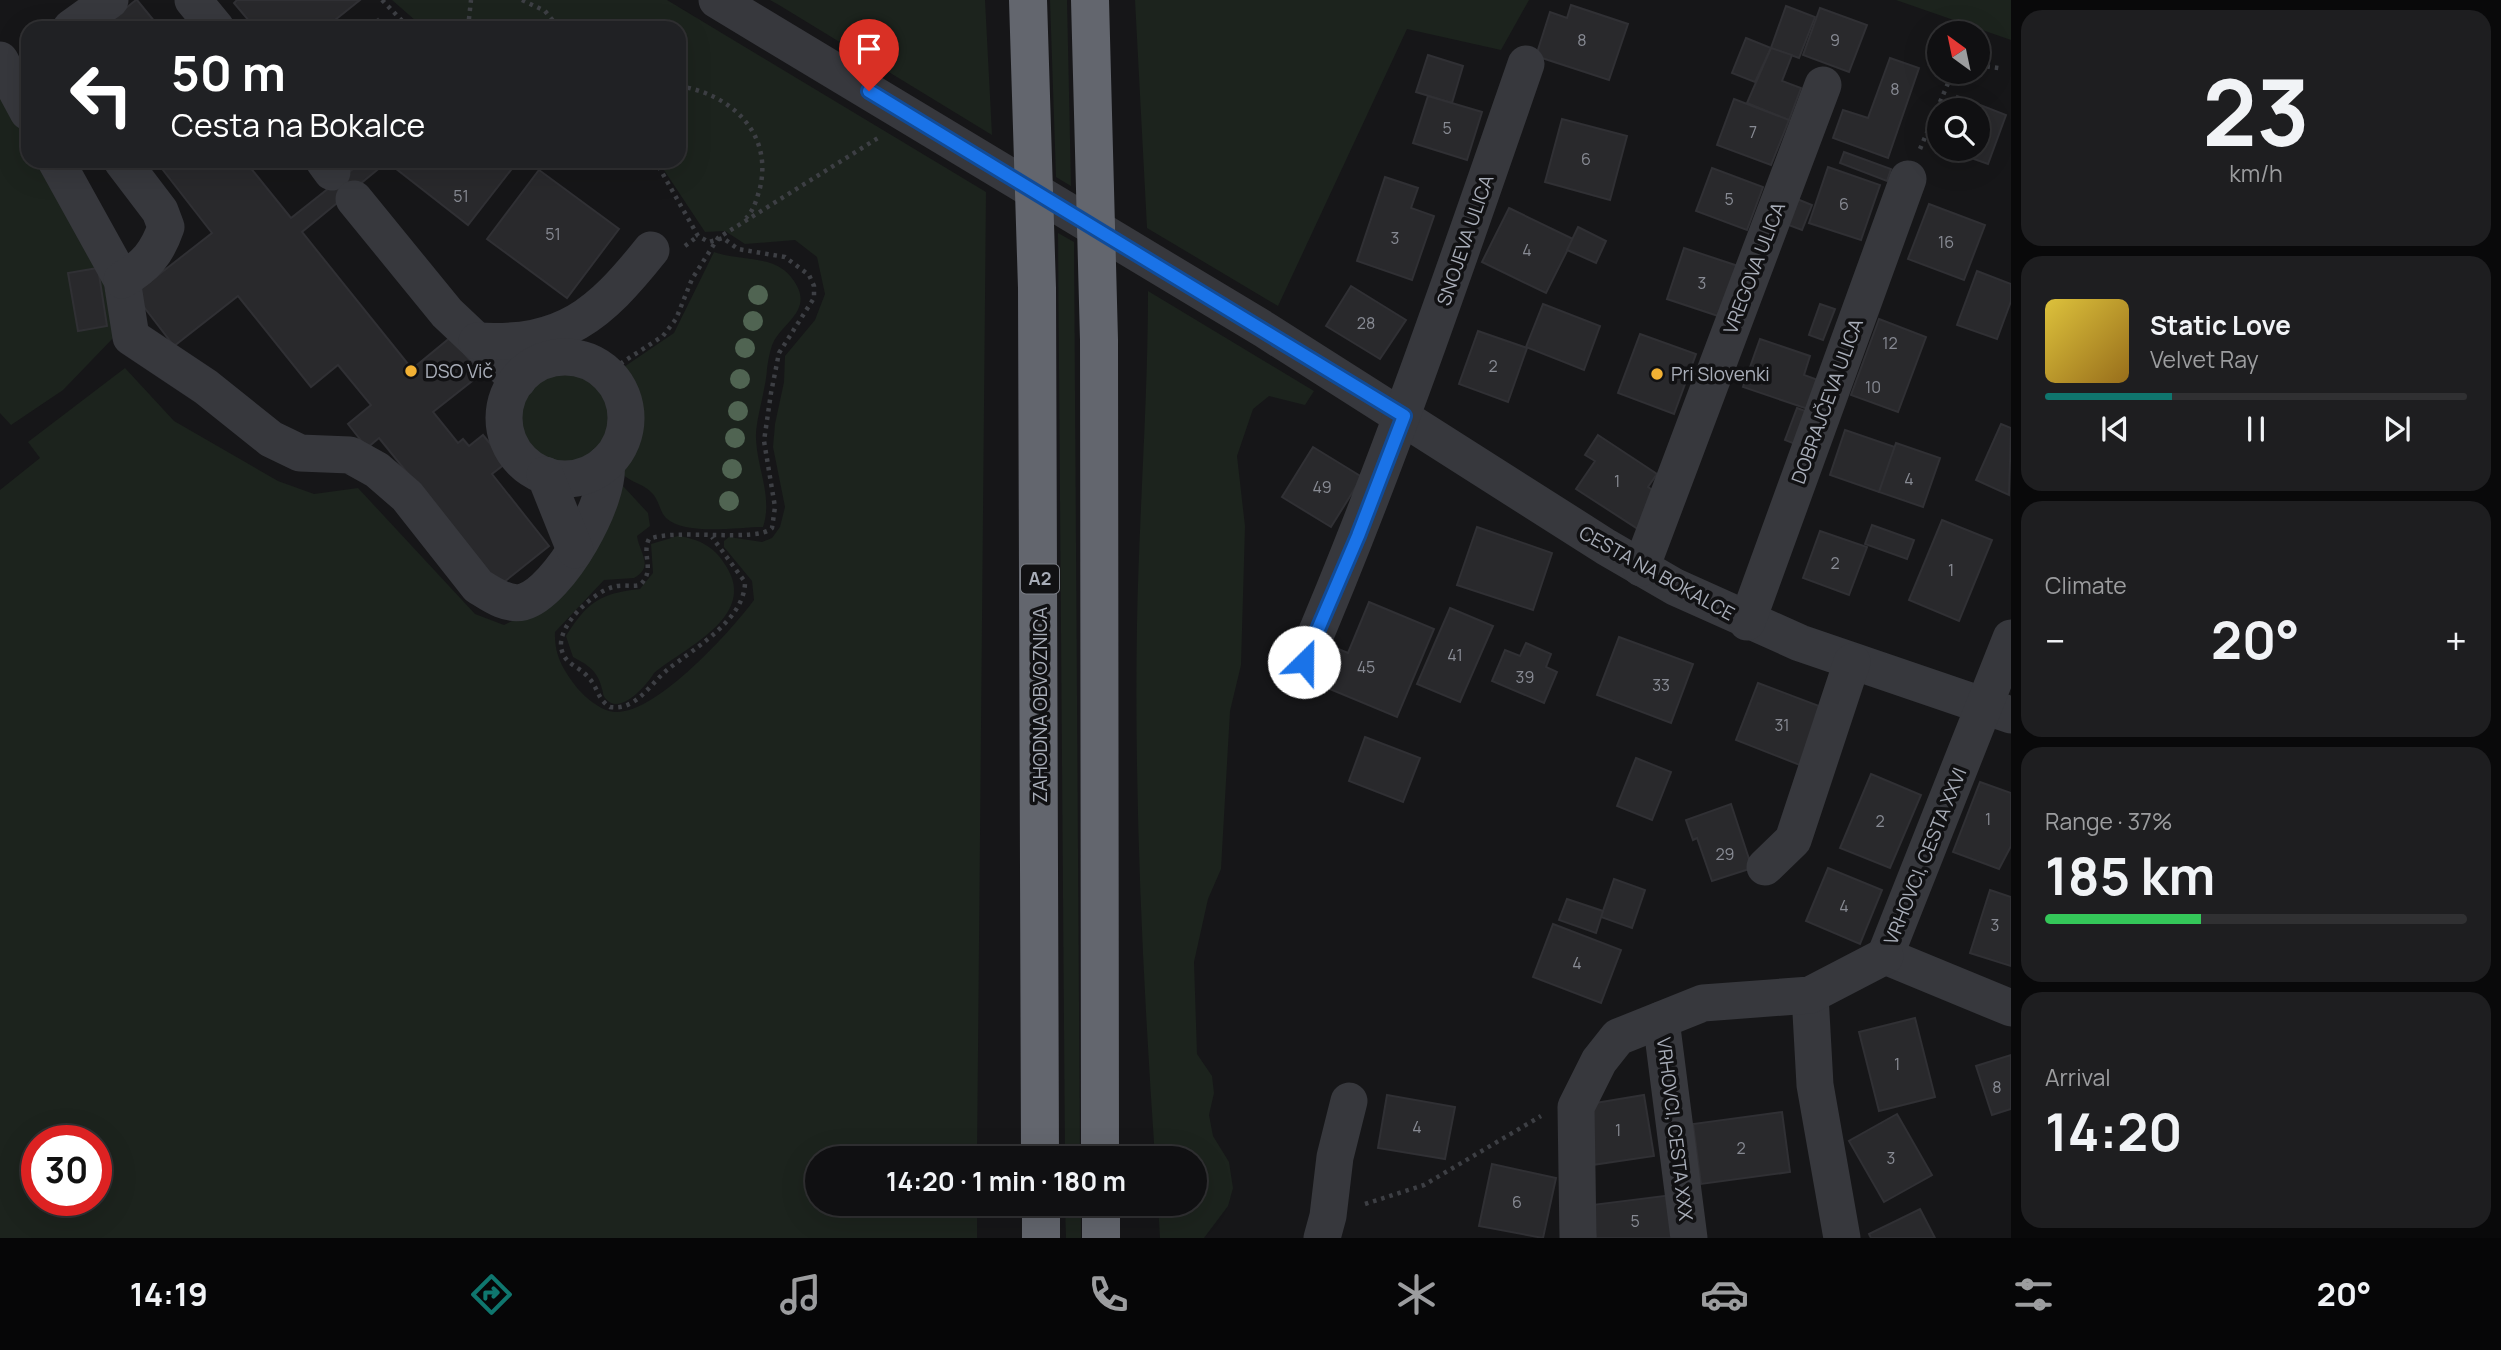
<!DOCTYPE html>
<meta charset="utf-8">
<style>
body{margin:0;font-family:Manrope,sans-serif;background:#1e1e20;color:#f1f3f6;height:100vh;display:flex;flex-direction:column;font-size:26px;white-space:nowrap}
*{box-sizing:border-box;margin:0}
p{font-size:23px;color:#9c9d9f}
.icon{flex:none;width:38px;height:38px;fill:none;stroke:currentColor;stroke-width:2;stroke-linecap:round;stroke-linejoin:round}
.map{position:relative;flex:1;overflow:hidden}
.details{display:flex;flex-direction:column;gap:10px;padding:10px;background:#09090a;width:490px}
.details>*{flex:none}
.banner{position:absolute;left:21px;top:21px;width:665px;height:147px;border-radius:21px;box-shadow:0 7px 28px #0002,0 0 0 2px #303032;background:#202124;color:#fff;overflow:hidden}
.needle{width:46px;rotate:327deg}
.tools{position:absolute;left:1927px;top:21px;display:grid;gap:14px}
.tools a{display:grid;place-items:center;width:63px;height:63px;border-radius:50%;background:#101012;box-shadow:0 7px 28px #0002,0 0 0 2px #303032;font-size:35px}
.speed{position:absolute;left:21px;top:1125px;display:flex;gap:14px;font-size:35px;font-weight:700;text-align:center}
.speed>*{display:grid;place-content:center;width:91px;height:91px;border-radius:50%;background:#101012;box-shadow:0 7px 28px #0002,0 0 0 2px #303032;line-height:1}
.speed .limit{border:10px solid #d22;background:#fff;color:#111}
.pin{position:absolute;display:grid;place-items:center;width:60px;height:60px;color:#fff;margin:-72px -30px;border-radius:50% 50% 50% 0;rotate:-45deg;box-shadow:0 0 7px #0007}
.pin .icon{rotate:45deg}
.me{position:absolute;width:77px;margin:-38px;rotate:23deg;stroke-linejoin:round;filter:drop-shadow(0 0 5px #0008)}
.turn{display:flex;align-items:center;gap:24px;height:147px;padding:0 35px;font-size:32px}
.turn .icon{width:91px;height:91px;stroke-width:2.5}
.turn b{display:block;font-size:49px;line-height:60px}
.big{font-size:52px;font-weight:700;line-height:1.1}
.details .widget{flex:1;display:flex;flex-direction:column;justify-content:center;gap:10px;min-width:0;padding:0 24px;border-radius:21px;background:#1e1e20}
.details .dial{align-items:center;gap:0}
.dial b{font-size:91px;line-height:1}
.song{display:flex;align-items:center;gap:21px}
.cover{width:84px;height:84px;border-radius:10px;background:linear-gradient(135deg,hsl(50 70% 55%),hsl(40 70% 35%))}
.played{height:7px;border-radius:4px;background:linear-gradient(90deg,#0f766e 30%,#303032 30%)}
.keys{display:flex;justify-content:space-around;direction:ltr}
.heat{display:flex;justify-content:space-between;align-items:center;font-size:38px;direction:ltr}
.charge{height:10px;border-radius:5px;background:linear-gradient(90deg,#34c759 37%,#303032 0)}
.trip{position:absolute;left:805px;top:1146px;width:402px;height:70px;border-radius:35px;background:#101012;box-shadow:0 7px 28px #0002,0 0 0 2px #303032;font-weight:700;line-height:70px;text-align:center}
.tab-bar{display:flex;height:112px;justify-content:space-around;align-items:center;background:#060607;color:#9c9d9f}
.tab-bar .icon{width:49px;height:49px}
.tab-bar .current{color:#0f766e}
.tab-bar b{font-size:32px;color:#f1f3f6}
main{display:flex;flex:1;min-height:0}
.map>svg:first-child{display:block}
</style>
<main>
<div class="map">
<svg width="2011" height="1238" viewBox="0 0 2011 1238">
<rect width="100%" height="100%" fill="#161618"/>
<g fill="#1c231d" fill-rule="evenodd">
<path d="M392 0H667L986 192 977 1158H817V1204H977V1238H0V490L40 458 28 442 125 368 174 421 278 481 314 494 358 488 475 614 504 625 537 609 614 486H623L648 513 650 526 637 536C639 552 655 567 634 578L604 580 555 632C554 656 564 671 578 689 585 697 598 708 609 711 649 723 732 630 754 600L752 581 724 547V541L729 537 762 542 772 538 780 527 785 507 773 447 775 424 784 382 785 356 815 320 825 294 817 257 795 240 745 244 725 231 705 232 658 161H679V28H424ZM37 1141H96V1200H37Z"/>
<path d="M770 0H985L992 135 779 5Z"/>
<path d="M1050 0H1067L1071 186 1056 177Z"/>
<path d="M1135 0H1529L1501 50 1407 29 1278 306 1147 228Z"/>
<path d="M1896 0H2011V40Z"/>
<path d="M0 89 28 141V161H39L100 266 115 336 63 390 11 425 0 413Z"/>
<path d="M1058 233 1074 242 1080 1158H1065Z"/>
<path d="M714 252C744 263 781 252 798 288 809 312 782 324 773 343 770 350 768 361 767 369 766 389 755 422 756 438 757 469 773 497 763 527 738 527 685 536 666 518 660 512 659 501 653 494 645 484 631 483 621 473V467L630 449 638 404 618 371 674 333Z"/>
<path d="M1148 291 1314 391 1305 405 1269 396 1253 409 1237 456 1245 526 1241 665 1230 711 1221 869 1208 899 1194 962 1197 1054 1212 1076 1214 1093 1209 1115 1213 1136 1229 1162 1233 1188 1228 1206 1204 1238H1160L1158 1204H1195V1158H1155C1143 981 1134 802 1137 624 1139 513 1148 402 1148 291Z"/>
<circle cx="566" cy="418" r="47"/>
<path d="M678 536C699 539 714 546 726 566 758 616 687 646 654 673 647 685 620 716 606 699 602 694 604 695 602 689 598 671 588 665 573 657L566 636C587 602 601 593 640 589L653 573 651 544Z"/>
<path d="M1065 1204H1081V1238H1066Z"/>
</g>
<g fill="#29292c" stroke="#303034" stroke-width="2">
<path d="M137 0 160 28H101L136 0Z"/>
<path d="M237 0H360L325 28H255L234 3Z"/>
<path d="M1571 5 1628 24 1609 80 1536 56 1550 12 1567 18Z"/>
<path d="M1786 6 1815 17 1799 58 1771 48Z"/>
<path d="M1820 8 1867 25 1849 72 1803 55Z"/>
<path d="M378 19 386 28H367Z"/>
<path d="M1746 38 1771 48 1755 82 1732 73Z"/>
<path d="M1771 48 1792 55 1782 81 1801 88 1789 120 1747 103Z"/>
<path d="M1428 55 1463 66 1452 103 1416 92Z"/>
<path d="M1890 58 1919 68 1888 158 1833 138 1843 110 1868 118Z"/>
<path d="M1428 96 1482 112 1467 160 1413 143Z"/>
<path d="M1957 96 2006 115 1988 164 1946 149H1978V110H1951Z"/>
<path d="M1734 99 1789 120 1771 165 1717 145Z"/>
<path d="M1562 119 1627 136 1610 200 1545 182Z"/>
<path d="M1844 152 1891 169 1887 181 1840 163Z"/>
<path d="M156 161H245L291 218 363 161H388L302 232 412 369 451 337 481 374 433 412 458 443 463 439 469 446 483 435 506 463 492 474 549 546 499 586 379 438 367 448 348 424 371 405 338 365 311 387 238 296 174 346 134 294 212 233Z"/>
<path d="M400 161H518L468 225 395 168Z"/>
<path d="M1828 167 1880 185 1861 240 1809 223Z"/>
<path d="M1712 168 1763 187 1747 230 1696 211Z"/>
<path d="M539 170 619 229 567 298 487 239Z"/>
<path d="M1385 177 1418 188 1411 208 1434 216 1412 280 1357 261Z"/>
<path d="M1792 197 1812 205 1802 230 1783 223Z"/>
<path d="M1929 204 1985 225 1964 280 1908 259Z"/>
<path d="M1509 208 1573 239 1546 293 1482 262Z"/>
<path d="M1578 227 1606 241 1596 263 1567 250Z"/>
<path d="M1684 248 1738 266 1721 317 1667 299Z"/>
<path d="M98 268 107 326 78 331 68 273Z"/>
<path d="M1977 271 2011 284V301L1997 339 1957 325Z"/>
<path d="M1351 286 1406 320 1380 359 1326 326Z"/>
<path d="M1543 304 1600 326 1584 370 1526 347Z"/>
<path d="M1820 304 1835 309 1823 340 1809 335Z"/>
<path d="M1879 319 1926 337 1898 412 1851 395Z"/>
<path d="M1478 331 1527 348 1508 402 1459 384Z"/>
<path d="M1640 334 1696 354 1674 414 1618 393Z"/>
<path d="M1760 339 1810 356 1804 375 1818 380 1808 409 1743 387Z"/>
<path d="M1797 408 1816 415 1803 447 1785 440Z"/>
<path d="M2001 424 2011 428 2009 495 1976 480Z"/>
<path d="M1845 430 1895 447 1879 492 1830 475Z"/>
<path d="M1598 435 1657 474 1648 487 1663 497 1641 531 1576 489 1595 461 1585 455Z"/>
<path d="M1896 443 1940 458 1923 507 1879 492Z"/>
<path d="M1313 447 1362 477 1331 527 1282 497Z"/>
<path d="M1942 520 1992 540 1959 621 1909 600Z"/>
<path d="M1872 525 1914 540 1907 559 1865 544Z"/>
<path d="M1477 527 1552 553 1533 610 1457 585Z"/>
<path d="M1820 531 1867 547 1849 595 1803 578Z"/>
<path d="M1369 602 1434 629 1397 717 1308 680 1324 643 1348 653Z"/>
<path d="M1450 608 1493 626 1460 702 1417 684Z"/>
<path d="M1619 637 1693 664 1671 723 1597 695Z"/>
<path d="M1526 643 1551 654 1546 667 1557 672 1544 703 1492 681 1505 650 1520 656Z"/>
<path d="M1758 683 1827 709 1805 767 1736 740Z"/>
<path d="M1365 737 1420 758 1403 802 1349 781Z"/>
<path d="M1636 758 1671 772 1652 820 1617 806Z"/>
<path d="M1871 774 1921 795 1890 868 1840 848Z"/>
<path d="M1980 782 2011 793V846L1999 869 1953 852Z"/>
<path d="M1731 804 1752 868 1712 881 1697 838 1693 840 1686 820Z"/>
<path d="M1828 868 1882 890 1860 944 1806 921Z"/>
<path d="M1614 879 1645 890 1632 928 1601 917Z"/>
<path d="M1990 890 2011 897V966L1970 953Z"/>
<path d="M1567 899 1603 911 1596 933 1559 920Z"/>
<path d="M1553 924 1621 950 1601 1003 1533 977Z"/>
<path d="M1915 1018 1935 1097 1879 1111 1859 1032Z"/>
<path d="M2011 1055V1109L1992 1115 1976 1066Z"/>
<path d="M1387 1095 1455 1107 1445 1159 1378 1148Z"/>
<path d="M1644 1095 1654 1156 1592 1165 1583 1105Z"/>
<path d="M1782 1112 1790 1172 1701 1184 1693 1124Z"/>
<path d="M1897 1114 1932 1175 1884 1202 1849 1141Z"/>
<path d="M1492 1164 1556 1178 1543 1238 1479 1226Z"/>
<path d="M1672 1195 1678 1238H1596L1592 1205Z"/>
<path d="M1920 1209 1935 1238H1871L1869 1234Z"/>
</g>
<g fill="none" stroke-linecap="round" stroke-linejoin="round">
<g stroke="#3d3f44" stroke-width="4.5" stroke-dasharray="3.5 5" stroke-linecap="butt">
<path d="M382 0 409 28"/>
<path d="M522 0 545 11 559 28"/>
<path d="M468 28 471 0"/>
<path d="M1978 65 1999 68"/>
<path d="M679 86C730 94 773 132 760 188 757 198 754 210 746 218"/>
<path d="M1920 149 1949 81 1958 72"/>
<path d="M577 161H603"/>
<path d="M652 161 660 169 698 236 709 242 723 238 738 249 785 257 809 275 814 286V298L779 353 771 393 764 441 775 507 772 528C757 543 676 528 649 539 641 555 656 570 640 585 631 587 621 584 613 587 593 592 554 628 562 651 566 665 580 667 588 677 598 687 597 699 610 707 636 711 650 684 667 670 693 649 745 620 745 582L712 537"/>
<path d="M685 246 698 236"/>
<path d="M606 373 663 336 676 319 692 279 718 238 878 138"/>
<path d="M1365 1204 1424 1185 1541 1116"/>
</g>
<g stroke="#37383d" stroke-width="37">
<path d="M193 0 216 28"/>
<path d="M717 0 1265 330 1606 547 1675 587 1800 643 2011 715"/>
<path d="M71 28 110 0"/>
<path d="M0 60 28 112"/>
<path d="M56 161 122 280 131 337 206 387 271 439 300 453 350 455 377 470 407 496 478 586C491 594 507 606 523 602 559 592 612 498 606 463"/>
<path d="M324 161 332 172"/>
<path d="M354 199 447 313 518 380"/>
<path d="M122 280C146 266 157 253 166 227L160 211 122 161"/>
<path d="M477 341C564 346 599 315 651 250"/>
<circle cx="565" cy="418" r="61"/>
<path d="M545 475 575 550"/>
<path d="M1641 568 1823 85"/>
<path d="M1747 622 1908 179"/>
<path d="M2011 638 1885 956 2011 1008"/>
<path d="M1304 662C1388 466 1456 266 1526 64"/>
<path d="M1765 867 1793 840 1852 662"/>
<path d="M1810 995 1815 1085 1842 1238"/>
<path d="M1661 1020 1689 1238"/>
<path d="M1322 1238 1328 1216 1335 1157 1349 1101"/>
<path d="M1578 1238 1576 1107 1599 1061 1618 1037 1703 1003 1810 995 1885 956"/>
</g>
<g stroke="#63666e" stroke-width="38">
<path d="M1028 0 1037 288 1040 1158"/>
<path d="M1090 0 1099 340 1100 1158"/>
<path d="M1041 1204V1238"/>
<path d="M1101 1204V1238"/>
</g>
</g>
<g fill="#506452">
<circle cx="758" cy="295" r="10"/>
<circle cx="753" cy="321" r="10"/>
<circle cx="745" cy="348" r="10"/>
<circle cx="740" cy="379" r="10"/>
<circle cx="738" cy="411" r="10"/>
<circle cx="735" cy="438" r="10"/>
<circle cx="732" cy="469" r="10"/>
<circle cx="729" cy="501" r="10"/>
</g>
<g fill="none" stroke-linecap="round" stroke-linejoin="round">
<defs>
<path id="route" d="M869 91 1404 416 1358 536 1304 662"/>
</defs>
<use href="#route" stroke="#114b97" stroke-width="18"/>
<use href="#route" stroke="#1a73e8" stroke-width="12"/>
</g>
<g fill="#f2b134" stroke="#111113" stroke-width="2.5">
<circle cx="411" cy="371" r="7"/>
<circle cx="1657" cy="374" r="7"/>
</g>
<g text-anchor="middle" stroke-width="7" stroke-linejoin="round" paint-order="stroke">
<g font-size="16" fill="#888b94">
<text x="1582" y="46">8</text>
<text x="1835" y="46">9</text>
<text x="1895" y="95">8</text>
<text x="1447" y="134">5</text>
<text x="1753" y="138">7</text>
<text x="1586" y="165">6</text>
<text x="461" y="202">51</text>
<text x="1729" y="205">5</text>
<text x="1844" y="210">6</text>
<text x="553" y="240">51</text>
<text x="1395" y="244">3</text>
<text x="1946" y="248">16</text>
<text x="1527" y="256">4</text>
<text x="1702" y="289">3</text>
<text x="1366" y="329">28</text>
<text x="1890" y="349">12</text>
<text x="1493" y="372">2</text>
<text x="1873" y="393">10</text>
<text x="1909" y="485">4</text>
<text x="1617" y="487">1</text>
<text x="1322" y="493">49</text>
<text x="1835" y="569">2</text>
<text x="1951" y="576">1</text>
<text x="1455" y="661">41</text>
<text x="1366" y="673">45</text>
<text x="1525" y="683">39</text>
<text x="1661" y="691">33</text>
<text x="1782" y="731">31</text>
<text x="1988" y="825">1</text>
<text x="1880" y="827">2</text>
<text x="1725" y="860">29</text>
<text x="1844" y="912">4</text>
<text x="1995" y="931">3</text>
<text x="1577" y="969">4</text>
<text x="1897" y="1070">1</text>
<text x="1997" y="1093">8</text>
<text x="1417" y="1133">4</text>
<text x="1618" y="1136">1</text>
<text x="1741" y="1154">2</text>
<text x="1891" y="1164">3</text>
<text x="1517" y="1208">6</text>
<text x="1635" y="1227">5</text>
</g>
<rect fill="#111113" stroke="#7b7e86" stroke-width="2" x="1021" y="564.5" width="38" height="29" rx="5"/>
<g font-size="18" font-weight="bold" fill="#a8adb8">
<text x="1040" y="585">A2</text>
</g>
<g font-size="19" fill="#a8adb8" stroke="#111113">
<text transform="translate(1465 240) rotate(-71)" y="7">SNOJEVA ULICA</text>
<text transform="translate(1754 268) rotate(-69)" y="7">VREGOVA ULICA</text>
<text transform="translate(1827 401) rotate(-70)" y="7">DOBRAJČEVA ULICA</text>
<text transform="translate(1657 573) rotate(29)" y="7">CESTA NA BOKALCE</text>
<text transform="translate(1040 705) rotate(-90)" y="7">ZAHODNA OBVOZNICA</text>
<text transform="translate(1925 856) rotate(-68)" y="7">VRHOVCI, CESTA XXVI</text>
<text transform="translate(1675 1129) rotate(83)" y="7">VRHOVCI, CESTA XXX</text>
</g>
<g font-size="19" fill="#a8adb8" stroke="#111113" text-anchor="start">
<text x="425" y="378">DSO Vič</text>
<text x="1671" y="381">Pri Slovenki</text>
</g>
</g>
</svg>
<div class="tools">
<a><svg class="needle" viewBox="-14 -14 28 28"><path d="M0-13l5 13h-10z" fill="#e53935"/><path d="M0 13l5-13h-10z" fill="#9c9d9f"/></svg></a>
<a><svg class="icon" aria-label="search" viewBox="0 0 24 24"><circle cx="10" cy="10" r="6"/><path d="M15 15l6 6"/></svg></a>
</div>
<div class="speed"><div class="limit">30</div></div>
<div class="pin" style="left:869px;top:91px;background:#d93025"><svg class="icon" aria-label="arrive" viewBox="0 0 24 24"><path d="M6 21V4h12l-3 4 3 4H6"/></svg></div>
<svg class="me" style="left:1304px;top:662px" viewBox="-20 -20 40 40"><circle r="19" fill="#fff"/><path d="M0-13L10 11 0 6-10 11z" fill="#1a73e8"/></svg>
<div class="trip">14:20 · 1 min · 180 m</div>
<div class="banner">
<div class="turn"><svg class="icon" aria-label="left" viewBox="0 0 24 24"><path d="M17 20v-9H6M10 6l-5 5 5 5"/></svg><div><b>50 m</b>Cesta na Bokalce</div></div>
</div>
</div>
<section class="details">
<div class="widget dial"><b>23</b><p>km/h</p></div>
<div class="widget">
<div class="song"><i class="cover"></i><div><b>Static Love</b><p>Velvet Ray</p></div></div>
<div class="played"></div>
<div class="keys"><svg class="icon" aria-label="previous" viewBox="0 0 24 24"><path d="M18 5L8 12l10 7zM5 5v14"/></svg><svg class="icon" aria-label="pause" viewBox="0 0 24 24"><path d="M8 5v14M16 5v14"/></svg><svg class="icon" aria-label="next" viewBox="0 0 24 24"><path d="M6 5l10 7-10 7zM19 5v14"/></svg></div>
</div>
<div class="widget"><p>Climate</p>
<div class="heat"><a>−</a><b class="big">20°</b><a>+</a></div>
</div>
<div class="widget"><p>Range · 37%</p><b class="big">185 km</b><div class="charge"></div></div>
<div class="widget"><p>Arrival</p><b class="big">14:20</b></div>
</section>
</main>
<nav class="tab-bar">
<b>14:19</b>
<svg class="icon current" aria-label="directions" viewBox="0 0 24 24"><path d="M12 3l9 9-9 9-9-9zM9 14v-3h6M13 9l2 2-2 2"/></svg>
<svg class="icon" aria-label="music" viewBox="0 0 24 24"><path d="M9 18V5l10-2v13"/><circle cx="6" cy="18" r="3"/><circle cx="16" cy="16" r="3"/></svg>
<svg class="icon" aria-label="phone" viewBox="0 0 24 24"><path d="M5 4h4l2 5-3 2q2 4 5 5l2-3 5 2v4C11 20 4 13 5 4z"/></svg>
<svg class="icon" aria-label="climate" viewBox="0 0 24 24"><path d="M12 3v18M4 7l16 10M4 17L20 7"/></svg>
<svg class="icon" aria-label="car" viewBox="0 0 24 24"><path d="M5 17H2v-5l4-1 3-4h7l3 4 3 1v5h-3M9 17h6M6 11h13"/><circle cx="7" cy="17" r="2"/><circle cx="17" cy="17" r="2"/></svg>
<svg class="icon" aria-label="filters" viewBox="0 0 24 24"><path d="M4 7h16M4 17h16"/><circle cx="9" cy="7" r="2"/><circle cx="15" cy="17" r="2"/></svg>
<b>20°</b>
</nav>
